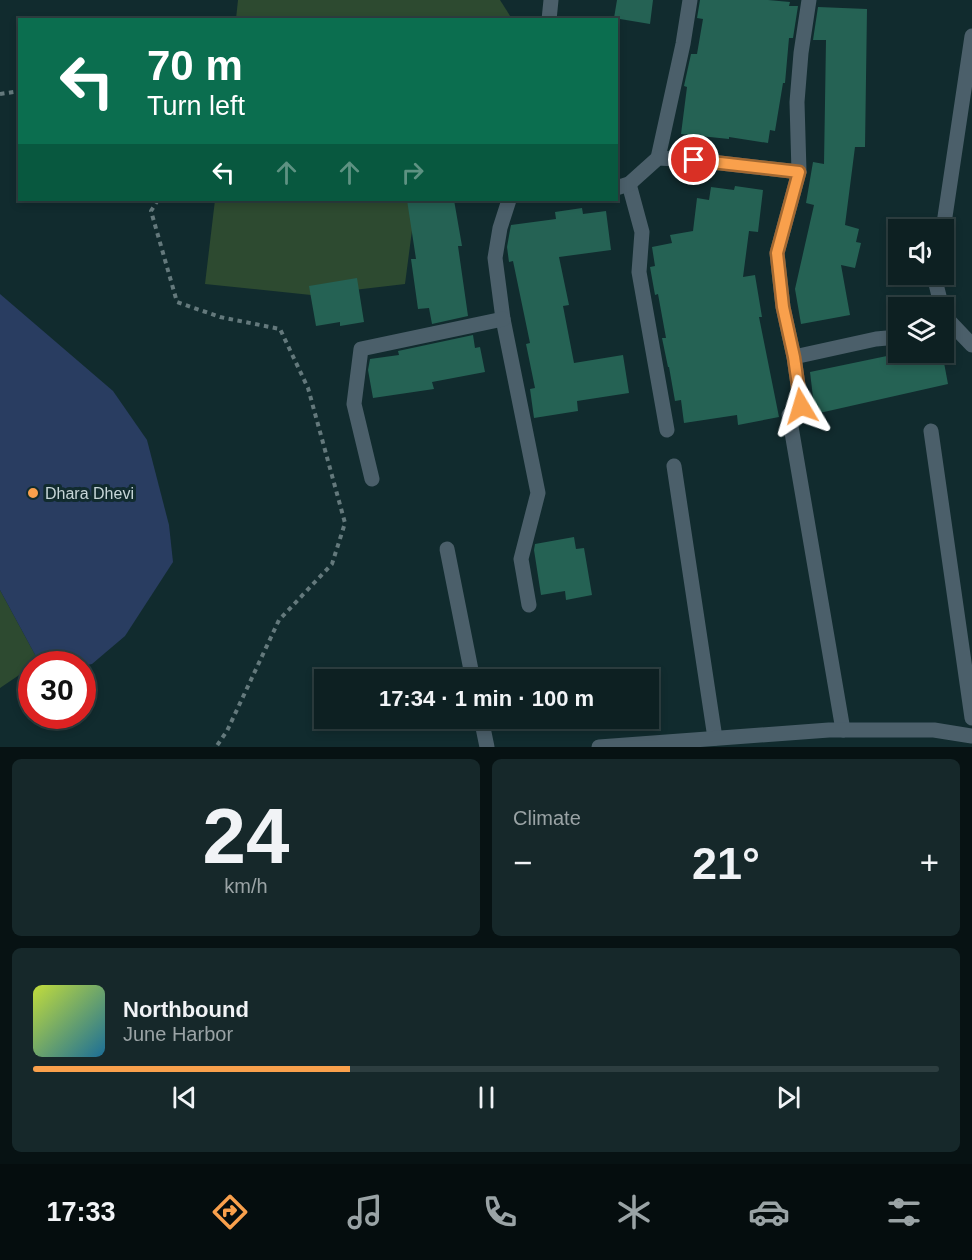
<!DOCTYPE html>
<meta charset="utf-8">
<style>
body{margin:0;font-family:Helvetica,sans-serif;background:#16282a;color:#f1f3f6;height:100vh;display:flex;flex-direction:column;font-size:22px;white-space:nowrap}
*{box-sizing:border-box;margin:0}
p{font-size:20px;color:#9aa3a5}
.icon{flex:none;width:33px;height:33px;fill:none;stroke:currentColor;stroke-width:2;stroke-linecap:round;stroke-linejoin:round}
.map{position:relative;height:747px;overflow:hidden}
.side{display:flex;flex-direction:column;gap:12px;padding:12px;background:#071213;flex:1}
.side>*{flex:none}
.guide{position:absolute;left:18px;top:18px;width:600px;height:183px;border-radius:0px;box-shadow:0 3px 9px #0003,0 0 0 2px #2d3e40;background:#0b6e4f;color:#fff;overflow:hidden}
.buttons{position:absolute;left:888px;top:219px;display:grid;gap:12px}
.buttons a{display:grid;place-items:center;width:66px;height:66px;border-radius:0px;background:#0d2022;box-shadow:0 3px 9px #0003,0 0 0 2px #2d3e40;font-size:30px}
.speed{position:absolute;left:18px;top:651px;display:flex;gap:12px;font-size:30px;font-weight:700;text-align:center}
.speed>*{display:grid;place-content:center;width:78px;height:78px;border-radius:50%;background:#0d2022;box-shadow:0 3px 9px #0003,0 0 0 2px #2d3e40;line-height:1}
.speed .limit{border:9px solid #d22;background:#fff;color:#111}
.pin{position:absolute;display:grid;place-items:center;width:51px;height:51px;color:#fff;margin:-26px;border:3px solid #fff;border-radius:50%;box-shadow:0 2px 6px #0007}
.me{position:absolute;width:66px;margin:-33px;rotate:353deg;stroke-linejoin:round;filter:drop-shadow(0 0 4px #0008)}
.turn{display:flex;align-items:center;gap:21px;height:126px;padding:0 30px;font-size:27px}
.turn .icon{width:78px;height:78px;stroke-width:2.5}
.turn b{display:block;font-size:42px;line-height:51px}
.lanes{display:flex;align-items:center;height:57px;padding:0 30px;background:#0003;justify-content:center;gap:30px;direction:ltr}
.lanes .off{opacity:.35}
.big{font-size:45px;font-weight:700;line-height:1.1}
.side .card{flex:1;display:flex;flex-direction:column;justify-content:center;gap:9px;min-width:0;padding:0 21px;border-radius:9px;background:#16282a}
.side .dial{align-items:center;gap:0}
.dial b{font-size:78px;line-height:1}
.song{display:flex;align-items:center;gap:18px}
.cover{width:72px;height:72px;border-radius:9px;background:linear-gradient(135deg,hsl(70 70% 55%),hsl(200 70% 35%))}
.played{height:6px;border-radius:3px;background:linear-gradient(90deg,#f9a04c 35%,#2d3e40 35%)}
.keys{display:flex;justify-content:space-around;direction:ltr}
.heat{display:flex;justify-content:space-between;align-items:center;font-size:33px;direction:ltr}
.side .tiles{flex:1;display:grid;gap:12px;grid-template-columns:1fr 1fr}
.card:last-child{grid-column:span 2}
.trip{position:absolute;left:314px;top:669px;width:345px;height:60px;border-radius:0px;background:#0d2022;box-shadow:0 3px 9px #0003,0 0 0 2px #2d3e40;font-weight:700;line-height:60px;text-align:center}
.menu{display:flex;height:96px;justify-content:space-around;align-items:center;background:#050d0e;color:#9aa3a5}
.menu .icon{width:42px;height:42px}
.menu .on{color:#f9a04c}
.menu b{font-size:27px;color:#f1f3f6}
.map>svg:first-child{display:block}
</style>
<div class="map">
<svg width="972" height="747" viewBox="0 0 972 747">
<rect width="100%" height="100%" fill="#112b2e"/>
<g fill="#2d4a30">
<path d="M238 0H500L512 19H236Z"/>
<path d="M215 200H441L440 203 414 215 405 284 311 295 205 284Z"/>
<path d="M0 590 39 662 32 664 31 667 0 688Z"/>
</g>
<path fill="#293d61" d="M0 294 113 391 147 440 169 525 173 562 125 636 92 664 83 666 50 664 39 662 0 590Z"/>
<g fill="#256254">
<path d="M617 0H653L650 24 614 18Z"/>
<path d="M700 0H768L790 2 789 6H798L793 38H789L785 83H783L775 131 770 130 768 143 729 137V139L681 134 687 87 684 86 691 54H697L703 19 697 18Z"/>
<path d="M818 7 867 9 865 147H855L845 225 859 229 856 242 861 243 855 268 841 265 850 315 801 324 795 289 814 205 806 203 813 162 824 164 826 40H813Z"/>
<path d="M735 186 763 190 758 232 749 231 743 277 755 275 762 317H759L779 417 738 425 737 415 684 423 681 400 675 401 669 367H668L662 338H666L658 294 655 295 650 267 655 266 652 247 672 243 670 235 693 231 697 198 709 200 711 187 734 190Z"/>
<path d="M407 200H454L462 246H458L468 316 432 324 429 308 418 309 411 259H416Z"/>
<path d="M582 208 583 214 606 211 611 250 559 257 569 305 563 306 574 363 623 355 629 393 577 401 578 411 534 418 530 389 535 388 526 344 530 343 513 261 509 262 507 247 510 230 511 225 556 219 555 212Z"/>
<path d="M357 278 364 322 340 326V322L316 326 309 286Z"/>
<path d="M473 335 475 348 480 347 485 372 432 382 434 389 373 398 368 370 370 359 399 355 398 351Z"/>
<path d="M906 352H942L948 384 815 414 810 372Z"/>
<path d="M574 537 576 549 584 548 592 595 566 600 565 591 541 595 534 550 535 544Z"/>
</g>
<g fill="none" stroke-linecap="round" stroke-linejoin="round">
<g stroke="#64797c" stroke-width="4" stroke-dasharray="4.5 4.5" stroke-linecap="butt">
<path d="M0 94 20 91"/>
<path d="M158 200 151 211 177 302 220 317 280 329 308 388 345 523 332 564 279 620 227 731 216 747"/>
</g>
<g stroke="#4b5f6a" stroke-width="15">
<path d="M549 20 551 0"/>
<path d="M658 158 683 44 690 0"/>
<path d="M629 184 642 232 639 272 667 430"/>
<path d="M616 188 629 184 658 158 694 160 799 172"/>
<path d="M509 200 500 228 495 258 503 319 538 493 521 559 529 605"/>
<path d="M943 230 972 36"/>
<path d="M936 274 935 280 942 308"/>
<path d="M944 310 949 321 972 345"/>
<path d="M794 357 876 339 898 337"/>
<path d="M801 406 794 357 783 307 777 253 799 172 797 102 801 53 809 0"/>
<path d="M789 415 843 730"/>
<path d="M931 431 972 718"/>
<path d="M674 466 715 738"/>
<path d="M372 479 354 404 361 349 503 319"/>
<path d="M447 549 473 680"/>
<path d="M481 718 487 747"/>
<path d="M599 747 829 730H934L972 736"/>
</g>
</g>
<g fill="none" stroke-linecap="round" stroke-linejoin="round">
<defs>
<path id="route" d="M694 160 799 172 777 253 783 307 794 357 801 406"/>
</defs>
<use href="#route" stroke="#a26831" stroke-width="15"/>
<use href="#route" stroke="#f9a04c" stroke-width="10"/>
</g>
<circle fill="#f9a04c" stroke="#112b2e" stroke-width="2" cx="33" cy="493" r="6"/>
<g text-anchor="middle" stroke-width="6" stroke-linejoin="round" paint-order="stroke">
<g font-size="16" fill="#c7d6d8" stroke="#112b2e" text-anchor="start">
<text x="45" y="499">Dhara Dhevi</text>
</g>
</g>
</svg>
<div class="buttons">
<a><svg class="icon" aria-label="sound" viewBox="0 0 24 24"><path d="M4 9h4l5-4v14l-5-4H4zM17 9q2 3 0 6"/></svg></a>
<a><svg class="icon" aria-label="layers" viewBox="0 0 24 24"><path d="M12 4l9 5-9 5-9-5zM3 14l9 5 9-5"/></svg></a>
</div>
<div class="speed"><div class="limit">30</div></div>
<div class="pin" style="left:694px;top:160px;background:#d93025"><svg class="icon" aria-label="arrive" viewBox="0 0 24 24"><path d="M6 21V4h12l-3 4 3 4H6"/></svg></div>
<svg class="me" style="left:801px;top:406px" viewBox="-20 -20 40 40"><path d="M0-17L14 15 0 8-14 15z" fill="#f9a04c" stroke="#fff" stroke-width="4"/></svg>
<div class="trip">17:34 · 1 min · 100 m</div>
<div class="guide">
<div class="turn"><svg class="icon" aria-label="left" viewBox="0 0 24 24"><path d="M17 20v-9H6M10 6l-5 5 5 5"/></svg><div><b>70 m</b>Turn left</div></div>
<div class="lanes"><svg class="icon" aria-label="left" viewBox="0 0 24 24"><path d="M17 20v-9H6M10 6l-5 5 5 5"/></svg><svg class="icon off" aria-label="ahead" viewBox="0 0 24 24"><path d="M12 20V5M6 11l6-6 6 6"/></svg><svg class="icon off" aria-label="ahead" viewBox="0 0 24 24"><path d="M12 20V5M6 11l6-6 6 6"/></svg><svg class="icon off" aria-label="right" viewBox="0 0 24 24"><path d="M7 20v-9h11M14 6l5 5-5 5"/></svg></div>
</div>
</div>
<section class="side">
<div class="tiles">
<div class="card dial"><b>24</b><p>km/h</p></div>
<div class="card"><p>Climate</p>
<div class="heat"><a>−</a><b class="big">21°</b><a>+</a></div>
</div>
<div class="card">
<div class="song"><i class="cover"></i><div><b>Northbound</b><p>June Harbor</p></div></div>
<div class="played"></div>
<div class="keys"><svg class="icon" aria-label="previous" viewBox="0 0 24 24"><path d="M18 5L8 12l10 7zM5 5v14"/></svg><svg class="icon" aria-label="pause" viewBox="0 0 24 24"><path d="M8 5v14M16 5v14"/></svg><svg class="icon" aria-label="next" viewBox="0 0 24 24"><path d="M6 5l10 7-10 7zM19 5v14"/></svg></div>
</div>
</div>
</section>
<nav class="menu">
<b>17:33</b>
<svg class="icon on" aria-label="directions" viewBox="0 0 24 24"><path d="M12 3l9 9-9 9-9-9zM9 14v-3h6M13 9l2 2-2 2"/></svg>
<svg class="icon" aria-label="music" viewBox="0 0 24 24"><path d="M9 18V5l10-2v13"/><circle cx="6" cy="18" r="3"/><circle cx="16" cy="16" r="3"/></svg>
<svg class="icon" aria-label="phone" viewBox="0 0 24 24"><path d="M5 4h4l2 5-3 2q2 4 5 5l2-3 5 2v4C11 20 4 13 5 4z"/></svg>
<svg class="icon" aria-label="climate" viewBox="0 0 24 24"><path d="M12 3v18M4 7l16 10M4 17L20 7"/></svg>
<svg class="icon" aria-label="car" viewBox="0 0 24 24"><path d="M5 17H2v-5l4-1 3-4h7l3 4 3 1v5h-3M9 17h6M6 11h13"/><circle cx="7" cy="17" r="2"/><circle cx="17" cy="17" r="2"/></svg>
<svg class="icon" aria-label="filters" viewBox="0 0 24 24"><path d="M4 7h16M4 17h16"/><circle cx="9" cy="7" r="2"/><circle cx="15" cy="17" r="2"/></svg>
</nav>
